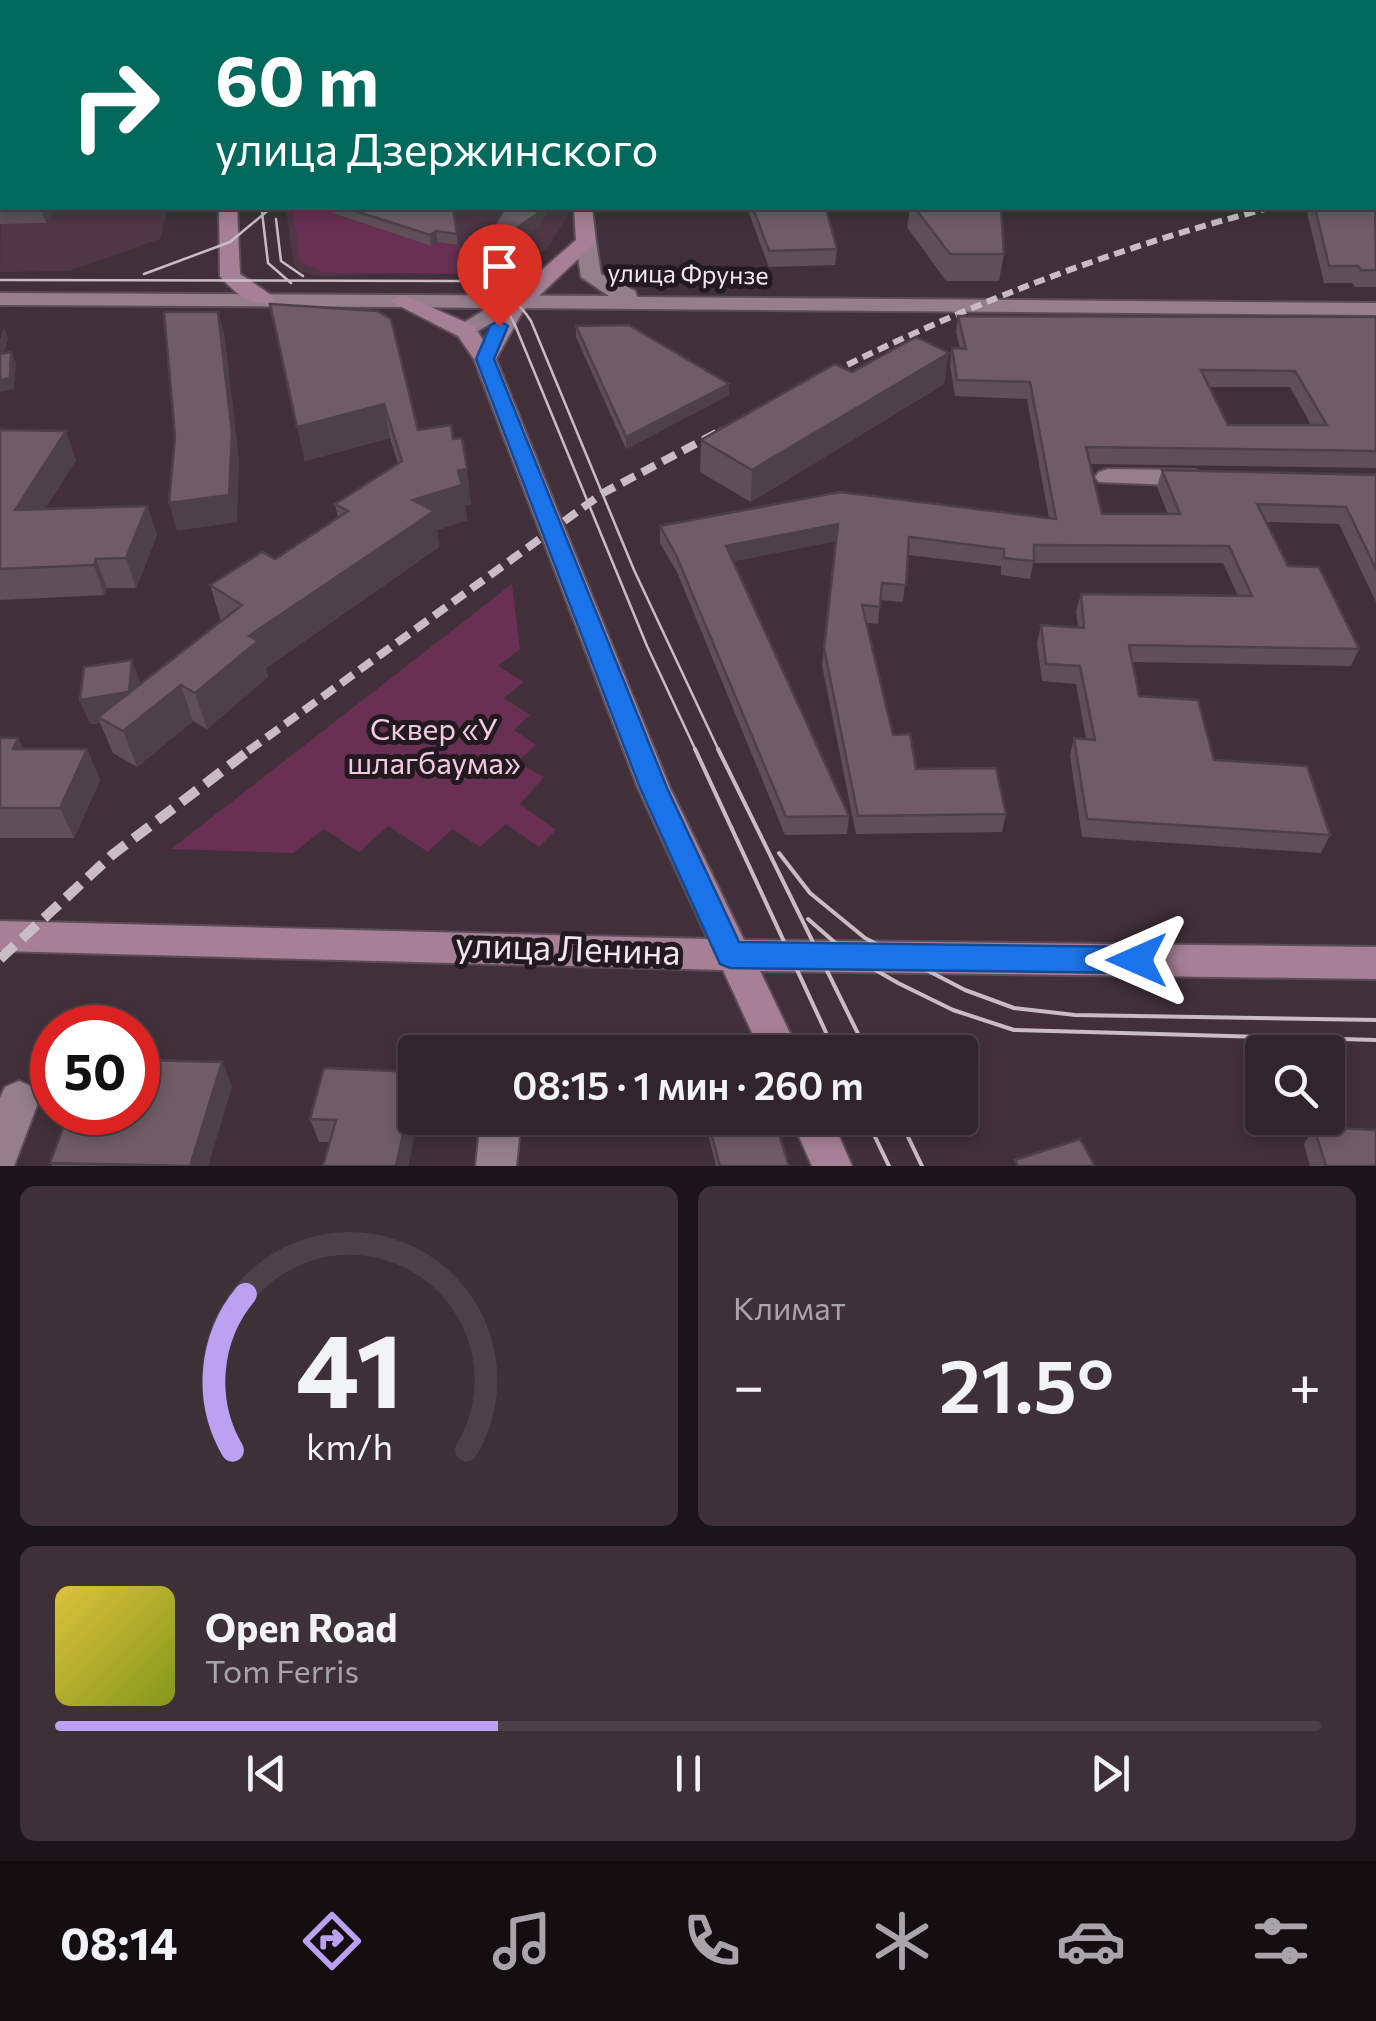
<!DOCTYPE html>
<html lang="ru">
<meta charset="utf-8">
<style>
body{margin:0;font-family:Commissioner,sans-serif;background:#3d3037;color:#f1f3f6;height:100vh;display:flex;flex-direction:column;font-size:38px;white-space:nowrap}
*{box-sizing:border-box;margin:0}
p{font-size:32px;color:#a8a4a9}
.icon{flex:none;width:55px;height:55px;fill:none;stroke:currentColor;stroke-width:2;stroke-linecap:round;stroke-linejoin:round}
.map{position:relative;height:1166px;overflow:hidden}
.sheet{display:flex;flex-direction:column;gap:20px;padding:20px;background:#1b1418;flex:1}
.sheet>*{flex:none}
.hud{position:absolute;left:0px;top:0px;width:1378px;height:210px;box-shadow:0 5px 15px #0003,0 0 0 2px #4c4147;background:#00695c;color:#fff;overflow:hidden}
.controls{position:absolute;left:1245px;top:1035px;display:grid;gap:20px}
.controls a{display:grid;place-items:center;width:100px;height:100px;border-radius:10px;background:#31242b;box-shadow:0 5px 15px #0003,0 0 0 2px #4c4147;font-size:50px}
.speed{position:absolute;left:30px;top:1005px;display:flex;gap:20px;font-size:50px;font-weight:700;text-align:center}
.speed>*{display:grid;place-content:center;width:130px;height:130px;border-radius:50%;background:#31242b;box-shadow:0 5px 15px #0003,0 0 0 2px #4c4147;line-height:1}
.speed .limit{border:15px solid #d22;background:#fff;color:#111}
.pin{position:absolute;display:grid;place-items:center;width:85px;height:85px;color:#fff;margin:-102px -42px;border-radius:50% 50% 50% 0;rotate:-45deg;box-shadow:0 0 10px #0007}
.pin .icon{rotate:45deg}
.me{position:absolute;width:110px;margin:-55px;rotate:270deg;stroke-linejoin:round;filter:drop-shadow(0 0 8px #0008)}
.turn{display:flex;align-items:center;gap:35px;height:210px;padding:0 50px;font-size:45px}
.turn .icon{width:130px;height:130px;stroke-width:2.5}
.turn b{display:block;font-size:70px;line-height:85px}
.big{font-size:75px;font-weight:600;line-height:1.1}
.sheet .widget{flex:1;display:flex;flex-direction:column;justify-content:center;gap:15px;min-width:0;padding:0 35px;border-radius:15px;background:#3d3037}
.sheet .dial{align-items:center;gap:0}
.dial svg{height:260px;overflow:visible;fill:none;stroke:#4c4147;stroke-width:7;stroke-linecap:round;text-anchor:middle}
.dial text{fill:#f1f3f6;stroke:none}
.song{display:flex;align-items:center;gap:30px}
.cover{width:120px;height:120px;border-radius:15px;background:linear-gradient(135deg,hsl(50 70% 55%),hsl(70 70% 35%))}
.played{height:10px;border-radius:5px;background:linear-gradient(90deg,#bca0f2 35%,#4c4147 35%)}
.keys{display:flex;justify-content:space-around;direction:ltr}
.heat{display:flex;justify-content:space-between;align-items:center;font-size:55px;direction:ltr}
.sheet .tiles{flex:1;display:grid;gap:20px;grid-template-columns:1fr 1fr}
.widget:last-child{grid-column:span 2}
.trip{position:absolute;left:398px;top:1035px;width:580px;height:100px;border-radius:10px;background:#31242b;box-shadow:0 5px 15px #0003,0 0 0 2px #4c4147;font-weight:600;line-height:100px;text-align:center}
.tab-bar{display:flex;height:160px;justify-content:space-around;align-items:center;background:#140e11;color:#a8a4a9}
.tab-bar .icon{width:70px;height:70px}
.tab-bar .active{color:#bca0f2}
.tab-bar b{font-size:45px;color:#f1f3f6}
.map>svg:first-child{display:block}
</style>
<div class="map">
<svg width="1376" height="1166" viewBox="0 0 1376 1166">
<rect width="100%" height="100%" fill="#413039"/>
<g fill="#4f3745">
<path d="M2 121V208H168L160 239 69 271 0 272Z"/>
<path d="M286 208H569L570 212 547 249 498 269 322 276 302 272 294 265Z"/>
</g>
<g fill="#693053">
<path d="M318 209 431 246 440 241 517 262 495 274 325 273 300 262 293 211Z"/>
<path d="M512 584 520 649 498 666 524 682 504 698 530 715 514 730 536 745 517 762 544 777 520 804 556 830 539 847 506 824 480 847 452 829 428 852 388 826 359 852 324 829 293 853 171 849Z"/>
</g>
<g fill="none" stroke-linecap="round" stroke-linejoin="round">
<defs>
<g id="minor">
<rect x="1375" y="83" width="1" height="10"/>
<path d="M586 236 596 242 601 274 635 291 637 297 1376 303V315L517 308 466 338 455 331 458 326 488 308 401 307 390 301 401 295 609 296 581 277 576 242Z"/>
<path d="M1108 469 1195 470 1208 478 1195 486 1099 482 1095 477 1099 472Z"/>
<path d="M19 1081 33 1087 39 1100 14 1166H0V1098L5 1087Z"/>
<path d="M481 1118H521L516 1166H476Z"/>
</g>
<path id="tertiary" d="M0 293 401 295 412 301 401 307 0 305Z"/>
<g id="secondary">
<rect x="235" y="0" width="14" height="2"/>
<rect x="556" y="0" width="14" height="2"/>
<path d="M219 208H237L240 274 271 295 274 299 271 303C250 307 233 291 220 276Z"/>
<path d="M574 208H592L596 242 523 311 496 359 670 788 744 940 1376 947V979L760 971 799 1052H761L723 970 0 951V921L708 939 638 788 474 359 458 336 390 301 401 295 408 297 474 326 483 340 520 289 576 240Z"/>
<path d="M791 1118H831L852 1166H812Z"/>
</g>
</defs>
<use href="#minor" stroke="#5c4d56" stroke-width="4"/>
<use href="#tertiary" stroke="#5c4d56" stroke-width="4"/>
<use href="#secondary" stroke="#5c4d56" stroke-width="4"/>
<use href="#minor" fill="#947f8a" fill-rule="evenodd"/>
<use href="#tertiary" fill="#947f8a" fill-rule="evenodd"/>
<use href="#secondary" fill="#a78096" fill-rule="evenodd"/>
<g stroke="#cabcc4" stroke-width="2.5">
<path d="M262 212 268 263 291 283"/>
<path d="M276 219 281 261 303 276"/>
<path d="M144 274 230 242 271 208"/>
<path d="M0 280 461 281C492 285 514 294 531 321L634 570 719 751"/>
<path d="M485 293 506 308 515 325 647 646 696 751"/>
</g>
<g stroke="#cabcc4" stroke-width="4">
<path d="M695 749 835 1052"/>
<path d="M718 749 867 1052"/>
<path d="M779 853 810 893 865 938 965 990 1014 1008 1075 1015 1376 1020"/>
<path d="M808 919 848 954 898 983 953 1010 1014 1030 1376 1040"/>
<path d="M866 1118 889 1166"/>
<path d="M899 1118 922 1166"/>
</g>
<g stroke="#cabcc4" stroke-width="6" stroke-dasharray="11 6" stroke-linecap="butt">
<path d="M817 380C962 306 1111 249 1269 208"/>
<path d="M717 433 724 429"/>
</g>
<path stroke="#cabcc4" stroke-width="8" stroke-dasharray="15 8" stroke-linecap="butt" d="M248 751 603 493 722 430"/>
<path stroke="#cabcc4" stroke-width="10" stroke-dasharray="20 10" stroke-linecap="butt" d="M0 959 112 855 251 749"/>
</g>
<g fill="#604f59" fill-rule="evenodd">
<path d="M961 0H1058L1062 2H964Z"/>
<path d="M1141 0H1376V80L1375 2H1140Z"/>
<path d="M0 91H2V208H55L46 223 0 224Z"/>
<path d="M1376 199V287H1355L1352 283H1324L1306 208H1375Z"/>
<path d="M318 208H453L458 245 438 242 431 246Z"/>
<path d="M747 208H818L837 249 835 265 769 267Z"/>
<path d="M910 208H1001L1004 254 999 281H946L907 227Z"/>
<path d="M270 304 418 430 453 439 471 504 465 505 467 520 437 530 439 547 266 668 268 677 207 729 193 721 137 767 113 753 100 723 90 724 80 700 141 683 221 621 210 585 275 559 338 518 335 504 398 464 390 438 305 461Z"/>
<path d="M958 316 1376 317V468L1090 464 1102 514H1168L1157 487 1162 470 1376 475V602L1339 524 1266 522 1288 566 1359 649 1351 666 1132 662 1139 696 1214 760 1330 835 1321 853 1082 837 1070 756 1074 738 1086 739 1076 684 1042 681 1037 643 1041 625 1078 628 1076 611 1081 594 1238 596 1223 563H1033L1030 579 1001 575V566L908 555 903 602 880 600 878 624 867 623 893 735 916 769 1006 814 1002 832 856 834 822 665 836 541 734 561 849 816 847 834 785 835 677 572 660 543V526L1049 518 1027 399 955 396 950 365 952 348 960 349 956 332ZM1209 387H1290L1311 425H1228Z"/>
<path d="M576 326 729 384V395L626 449 576 337Z"/>
<path d="M852 372 944 384 751 502 700 472 701 440Z"/>
<path d="M0 430 76 460 45 509 147 506 157 535 136 588H107L104 595 0 600Z"/>
<path d="M0 738 23 749H87L100 780 74 838H0Z"/>
<path d="M232 1086 208 1166H52L50 1163Z"/>
<path d="M418 1118 408 1166H323L330 1142H319L310 1119Z"/>
<path d="M706 1118H774L789 1166H716L706 1126Z"/>
<path d="M1314 1127 1376 1166H1310L1304 1144Z"/>
</g>
<g fill="#4e4048">
<path d="M159 0H186V2H158Z"/>
<path d="M41 208H55L46 223Z"/>
<path d="M541 208H546L547 213 538 228 474 273 473 259Z"/>
<path d="M436 231 438 242 431 246 430 235Z"/>
<path d="M218 312 225 337 239 460 237 522 177 531 169 503Z"/>
<path d="M4 327 8 338 1 366 0 340Z"/>
<path d="M11 352 16 363 14 389 0 392V380Z"/>
<path d="M949 353 944 384 751 502 752 470Z"/>
<path d="M729 384V395L626 449V437Z"/>
<path d="M384 404 390 438 305 461 297 427Z"/>
<path d="M66 431 76 460 26 539 15 510Z"/>
<path d="M467 469 471 504 465 505 467 520 437 530 439 547 266 668 268 677 207 729 195 693 249 636 413 500 458 471Z"/>
<path d="M147 506 157 535 136 588 126 558Z"/>
<path d="M838 524 837 541 726 563V546Z"/>
<path d="M96 559 107 588 104 595 94 565Z"/>
<path d="M132 660 141 684 98 717 100 723 90 724 80 700Z"/>
<path d="M181 685 193 721 137 767 123 731Z"/>
<path d="M18 738 33 768 13 749Z"/>
<path d="M87 749 100 780 74 838 60 808Z"/>
<path d="M222 1062 232 1086 208 1166H190Z"/>
<path d="M415 1080V1118H418L408 1166H396Z"/>
</g>
<g fill="#705c67" stroke="#4e4048" stroke-width="2.5" fill-rule="evenodd">
<path d="M135 0H159L158 2H134Z"/>
<path d="M338 0H404L406 2H337Z"/>
<path d="M474 0H505L504 2H473Z"/>
<path d="M998 0H1058L1062 2H1001Z"/>
<path d="M1154 0H1376V57L1375 2H1157Z"/>
<rect x="0" y="91" width="2" height="96"/>
<path d="M1375 199 1376 270H1361L1358 266H1329L1315 208H1375Z"/>
<path d="M346 208H453L457 234 436 231 430 235Z"/>
<path d="M505 208H541L537 214 473 259Z"/>
<path d="M753 208 826 209 837 249 769 251Z"/>
<path d="M915 208H1001L1004 254H950Z"/>
<path d="M270 304 377 311 391 319 418 430 451 425 453 439 462 438 467 469 458 471 462 485 413 500 434 511 249 636 258 641 195 693 181 685 123 731 98 717 242 605 210 585 262 552 275 559 348 511 335 504 402 461 384 404 297 427Z"/>
<path d="M164 312H218L232 433 229 495 169 503 175 436Z"/>
<path d="M958 316 1376 317V451L1086 447 1102 514H1180L1162 470 1376 475V569L1346 507 1257 504 1288 566 1319 567 1359 649 1129 645 1139 696 1198 700 1214 760 1307 766 1330 835 1087 819 1074 738 1095 740 1080 666 1046 664 1041 625 1084 628 1081 594 1252 596 1229 546 1034 545V561L1004 558V549L909 537 906 585 882 583 880 607 862 605 893 735 910 734 916 769 996 768 1006 814 858 816 824 648 838 524 726 546 849 816 786 817 676 555 660 526 840 492 1056 519 1030 382 957 380 952 348 966 349ZM1201 370 1295 371 1327 425H1228Z"/>
<path d="M629 325 729 384 626 437 576 326Z"/>
<path d="M916 337 949 353 752 470 701 440 835 364 852 372Z"/>
<path d="M11 352 10 378 0 380V354Z"/>
<path d="M0 430 66 431 15 510 147 506 126 558 96 559 94 565 0 569Z"/>
<path d="M132 660 129 692 80 700 84 667Z"/>
<path d="M0 738H18L13 749H87L60 808H0Z"/>
<path d="M138 1060 222 1062 190 1166 50 1163 69 1112H138Z"/>
<path d="M324 1068 415 1072V1080L396 1166H323L336 1120 310 1119Z"/>
<path d="M707 1118H774L789 1166H720Z"/>
<path d="M1314 1127 1376 1130V1166H1326Z"/>
<path d="M1080 1139 1095 1166H1018L1015 1160Z"/>
</g>
<path fill="#1a73e8" stroke="#114b97" stroke-width="2.5" d="M499 320 508 326 494 359 667 788 739 942 1137 947 1148 951 1152 960 1148 969 1137 973 730 968 720 964 640 788 476 359 490 326Z"/>
<g text-anchor="middle" stroke-width="10" stroke-linejoin="round" paint-order="stroke">
<g font-size="25" fill="#f3e7ee" stroke="#221a1f">
<text transform="translate(688 274) rotate(1)" y="9">улица Фрунзе</text>
</g>
<g font-size="30" fill="#f3cae1" stroke="#221a1f">
<text x="434" y="740">Сквер «У<tspan x="434" dy="34">шлагбаума»</tspan></text>
</g>
<g font-size="35" fill="#f3e7ee" stroke="#221a1f">
<text transform="translate(568 949) rotate(2)" y="12">улица Ленина</text>
</g>
</g>
</svg>
<div class="controls">
<a><svg class="icon" aria-label="search" viewBox="0 0 24 24"><circle cx="10" cy="10" r="6"/><path d="M15 15l6 6"/></svg></a>
</div>
<div class="speed"><div class="limit">50</div></div>
<div class="pin" style="left:499px;top:326px;background:#d93025"><svg class="icon" aria-label="arrive" viewBox="0 0 24 24"><path d="M6 21V4h12l-3 4 3 4H6"/></svg></div>
<svg class="me" style="left:1137px;top:960px" viewBox="-20 -20 40 40"><path d="M0-17L14 15 0 8-14 15z" fill="#1a73e8" stroke="#fff" stroke-width="4"/></svg>
<div class="trip">08:15 · 1 мин · 260 m</div>
<div class="hud">
<div class="turn"><svg class="icon" aria-label="right" viewBox="0 0 24 24"><path d="M7 20v-9h11M14 6l5 5-5 5"/></svg><div><b>60 m</b>улица Дзержинского</div></div>
</div>
</div>
<section class="sheet">
<div class="tiles">
<div class="widget dial"><svg viewBox="0 0 100 80">
<path d="M14 69A42 42 0 1 1 86 69"/>
<path d="M14 69A42 42 0 0 1 18 21" stroke="#bca0f2"/>
<text x="50" y="56" font-size="32" font-weight="700">41</text>
<text x="50" y="72" font-size="11">km/h</text>
</svg></div>
<div class="widget"><p>Климат</p>
<div class="heat"><a>−</a><b class="big">21.5°</b><a>+</a></div>
</div>
<div class="widget">
<div class="song"><i class="cover"></i><div><b>Open Road</b><p>Tom Ferris</p></div></div>
<div class="played"></div>
<div class="keys"><svg class="icon" aria-label="previous" viewBox="0 0 24 24"><path d="M18 5L8 12l10 7zM5 5v14"/></svg><svg class="icon" aria-label="pause" viewBox="0 0 24 24"><path d="M8 5v14M16 5v14"/></svg><svg class="icon" aria-label="next" viewBox="0 0 24 24"><path d="M6 5l10 7-10 7zM19 5v14"/></svg></div>
</div>
</div>
</section>
<nav class="tab-bar">
<b>08:14</b>
<svg class="icon active" aria-label="directions" viewBox="0 0 24 24"><path d="M12 3l9 9-9 9-9-9zM9 14v-3h6M13 9l2 2-2 2"/></svg>
<svg class="icon" aria-label="music" viewBox="0 0 24 24"><path d="M9 18V5l10-2v13"/><circle cx="6" cy="18" r="3"/><circle cx="16" cy="16" r="3"/></svg>
<svg class="icon" aria-label="phone" viewBox="0 0 24 24"><path d="M5 4h4l2 5-3 2q2 4 5 5l2-3 5 2v4C11 20 4 13 5 4z"/></svg>
<svg class="icon" aria-label="climate" viewBox="0 0 24 24"><path d="M12 3v18M4 7l16 10M4 17L20 7"/></svg>
<svg class="icon" aria-label="car" viewBox="0 0 24 24"><path d="M5 17H2v-5l4-1 3-4h7l3 4 3 1v5h-3M9 17h6M6 11h13"/><circle cx="7" cy="17" r="2"/><circle cx="17" cy="17" r="2"/></svg>
<svg class="icon" aria-label="filters" viewBox="0 0 24 24"><path d="M4 7h16M4 17h16"/><circle cx="9" cy="7" r="2"/><circle cx="15" cy="17" r="2"/></svg>
</nav>
